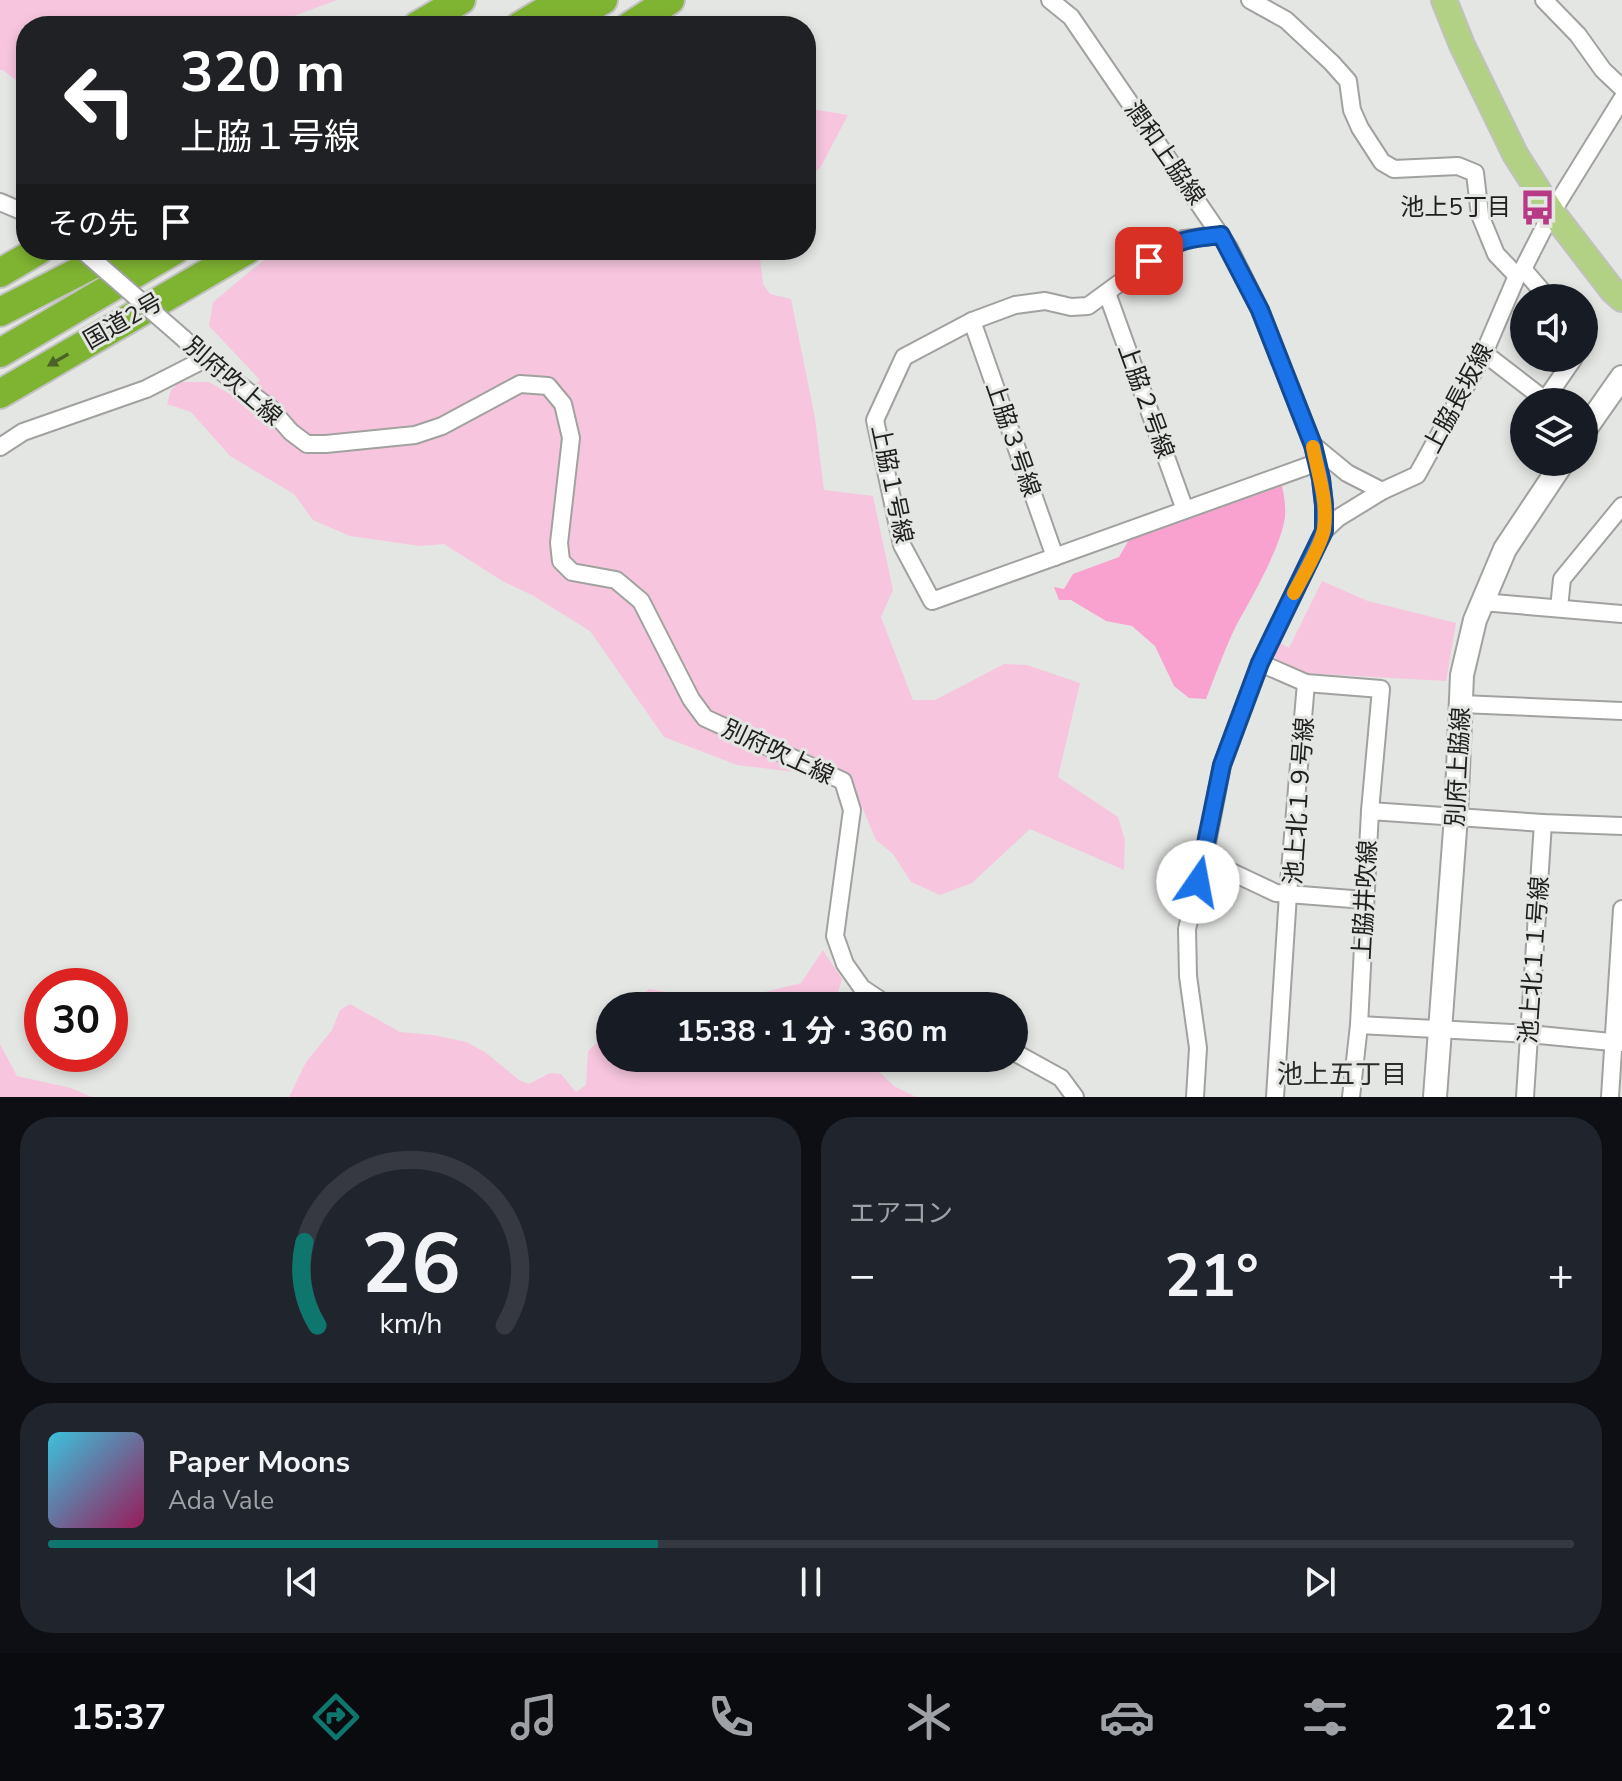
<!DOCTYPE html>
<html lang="ja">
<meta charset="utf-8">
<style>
body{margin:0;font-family:"Nunito Sans","Noto Sans JP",sans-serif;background:#20242c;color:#f1f3f6;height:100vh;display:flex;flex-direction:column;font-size:30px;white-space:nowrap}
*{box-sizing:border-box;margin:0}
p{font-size:26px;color:#9ea1a6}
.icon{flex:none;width:44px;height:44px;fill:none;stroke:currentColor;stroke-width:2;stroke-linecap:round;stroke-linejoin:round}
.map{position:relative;height:1097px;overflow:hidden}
.drawer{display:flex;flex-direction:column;gap:20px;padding:20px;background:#0d0f14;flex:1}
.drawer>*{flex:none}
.banner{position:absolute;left:16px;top:16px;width:800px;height:244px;border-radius:32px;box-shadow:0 4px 12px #0003;background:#202124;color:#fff;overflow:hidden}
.fabs{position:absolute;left:1510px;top:284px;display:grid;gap:16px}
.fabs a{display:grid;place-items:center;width:88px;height:88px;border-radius:50%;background:#171b24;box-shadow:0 4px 12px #0003;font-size:40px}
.speed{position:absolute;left:24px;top:968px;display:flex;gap:16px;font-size:40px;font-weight:700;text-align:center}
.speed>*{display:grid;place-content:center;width:104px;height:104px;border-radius:50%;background:#171b24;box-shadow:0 4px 12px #0003;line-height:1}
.speed .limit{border:12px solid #d22;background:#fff;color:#111}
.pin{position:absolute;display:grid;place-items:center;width:68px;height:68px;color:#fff;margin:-34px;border-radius:16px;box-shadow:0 4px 12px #0006}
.me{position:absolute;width:88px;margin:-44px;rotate:12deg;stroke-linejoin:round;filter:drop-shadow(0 0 6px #0008)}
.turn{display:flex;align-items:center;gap:28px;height:168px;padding:0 32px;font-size:36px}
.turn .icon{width:104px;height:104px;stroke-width:2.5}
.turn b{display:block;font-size:56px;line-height:68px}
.then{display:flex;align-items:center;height:76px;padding:0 32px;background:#0003;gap:16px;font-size:30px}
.big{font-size:60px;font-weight:700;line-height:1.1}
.drawer .card{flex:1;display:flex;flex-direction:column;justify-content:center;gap:12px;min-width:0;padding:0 28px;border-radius:32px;background:#20242c}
.drawer .dial{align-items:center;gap:0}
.dial svg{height:208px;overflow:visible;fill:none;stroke:#363941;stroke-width:7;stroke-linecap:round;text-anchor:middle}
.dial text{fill:#f1f3f6;stroke:none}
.song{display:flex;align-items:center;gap:24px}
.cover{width:96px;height:96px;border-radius:12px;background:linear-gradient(135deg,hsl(190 70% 55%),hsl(330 70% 35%))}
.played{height:8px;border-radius:4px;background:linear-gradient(90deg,#0f766e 40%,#363941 40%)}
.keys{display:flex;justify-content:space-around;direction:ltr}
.heat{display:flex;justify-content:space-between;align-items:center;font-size:44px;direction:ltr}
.drawer .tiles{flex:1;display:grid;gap:20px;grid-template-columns:1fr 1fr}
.card:last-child{grid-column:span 2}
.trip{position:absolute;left:596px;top:992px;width:432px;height:80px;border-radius:40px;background:#171b24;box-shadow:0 4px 12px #0003;font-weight:700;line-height:80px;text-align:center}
.dock{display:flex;height:128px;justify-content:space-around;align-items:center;background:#090b0e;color:#9ea1a6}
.dock .icon{width:56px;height:56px}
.dock .selected{color:#0f766e}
.dock b{font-size:36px;color:#f1f3f6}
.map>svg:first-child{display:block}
</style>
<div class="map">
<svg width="1622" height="1097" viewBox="0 0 1622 1097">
<rect width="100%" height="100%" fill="#e4e6e3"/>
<g fill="#f7c6de">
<path d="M0 0H337L267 26H26V88L3 70H0Z"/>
<path d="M806 108 848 115 820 168 806 178Z"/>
<path d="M276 250H759L763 284 770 294 791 299 815 418 824 490 873 496 893 590 881 617 913 700H935L1004 664 1027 665 1080 683 1058 777 1118 817 1125 840 1124 870 1030 829 972 883 940 895 911 882 893 854 876 840 850 779 737 765 664 737 590 631 532 595 504 582 444 544 420 546 350 536 313 520 294 494 230 456 191 412 167 404 171 390 179 382H209L237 398 260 380 209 326 213 302Z"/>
<path d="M1322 581 1368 601 1456 623 1446 681 1300 673 1276 661 1274 652 1279 642 1289 648Z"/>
<path d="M823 950 842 979 834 1006H630L649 989 706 999 765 992 801 983Z"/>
<path d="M350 1004 400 1032 433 1035 466 1042 485 1052 519 1080 529 1084 550 1073 561 1074 576 1092 586 1085 588 1051 610 1031V1058H864L894 1086 916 1097H289L306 1062 332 1030 340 1010Z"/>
<path d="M0 1044 17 1076 71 1088 92 1097H0Z"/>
</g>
<path fill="#f9a2cf" d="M1282 486C1284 496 1286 506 1285 517 1281 547 1252 597 1237 624 1225 648 1216 674 1206 699L1189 698 1174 686 1155 646 1132 626 1106 621 1071 600H1059L1054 587 1064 589 1073 574 1119 557 1130 538Z"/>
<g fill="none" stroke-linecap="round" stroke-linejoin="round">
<defs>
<g id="street">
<path d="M1050 0 1071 17 1229 248 1260 310 1313 445 1321 479 1324 505V531L1260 663 1222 765 1204 859 1187 929 1188 976 1198 1048 1195 1097"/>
<path d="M1250 0 1286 20 1332 63 1348 81 1352 110 1360 128 1382 162 1394 169 1458 166 1475 173 1480 215 1496 254 1517 276"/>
<path d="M1544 0 1578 35 1603 70 1622 88"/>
<path d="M0 202 26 213"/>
<path d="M1221 235 1184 239 1170 246 1088 306 1071 307 1045 301 1015 305 972 321 904 357 875 420 902 545 932 601 1316 463"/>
<path d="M1523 269 1548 298"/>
<path d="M1107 293 1185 510"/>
<path d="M972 321 1055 557"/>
<path d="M183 338 205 359 271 409 291 432 307 444H326L415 435 442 426 520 384 548 386 563 404 571 438 559 543 561 561 572 572 616 580 641 601 691 699 705 718 843 781 852 810 835 936 845 964 862 988 889 1006"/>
<path d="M1584 339 1585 341 1584 343"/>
<path d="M1484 353 1545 400 1574 358"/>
<path d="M1313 445 1347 473 1382 491"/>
<path d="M0 447 23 432 146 389 205 359"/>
<path d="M1324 531 1338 518 1382 491 1417 475 1484 353 1517 276 1523 269 1552 212 1622 99"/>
<path d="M1482 602 1622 614"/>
<path d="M1559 608 1562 579 1622 506"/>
<path d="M1260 663 1306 683 1381 689 1370 811"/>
<path d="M1306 683 1288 894 1365 900"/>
<path d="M1461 704 1622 711"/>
<path d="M1204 859 1276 893 1288 894 1275 1097"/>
<path d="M1359 1025 1529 1034 1622 1043"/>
<path d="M1014 1052 1061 1078 1075 1097"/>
<path d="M1351 1097 1359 1025 1370 811 1543 823 1622 826"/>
<path d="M1525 1097 1543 823"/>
<path d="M1610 1097 1622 909"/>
</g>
<g id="secondary">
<path d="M1584 431 1622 377"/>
<path d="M1435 1097 1456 816 1462 675 1475 620 1505 549 1563 462"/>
</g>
<path id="primary" d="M1444 0 1462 45 1515 154 1552 212 1612 290 1622 299"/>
<g id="highway">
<path d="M417 26 461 0"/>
<path d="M520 26 563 0"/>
<path d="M559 26 603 0"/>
<path d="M630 26 670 0"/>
<path d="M0 273 39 250"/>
<path d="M0 312 121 250"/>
<path d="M0 353 175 250"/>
<path d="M0 394 247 250"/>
</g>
</defs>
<use href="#street" stroke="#a1a29f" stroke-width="20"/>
<use href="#secondary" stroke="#a1a29f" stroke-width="26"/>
<use href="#primary" stroke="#c1c1c0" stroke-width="28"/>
<use href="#highway" stroke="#c1c1c0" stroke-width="32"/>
<use href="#street" stroke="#fff" stroke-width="16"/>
<use href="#secondary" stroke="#fff" stroke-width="22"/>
<use href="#primary" stroke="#b2d184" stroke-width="24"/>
<use href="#highway" stroke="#7fb332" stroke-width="28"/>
<defs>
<path id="street-bridge" d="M82 250 183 338"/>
</defs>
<use href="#street-bridge" stroke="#a1a29f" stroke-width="20" stroke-linecap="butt"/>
<use href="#street-bridge" stroke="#fff" stroke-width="16"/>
</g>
<defs><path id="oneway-solid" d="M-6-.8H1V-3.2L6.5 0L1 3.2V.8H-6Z" transform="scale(2)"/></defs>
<use fill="#4b6328" href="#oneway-solid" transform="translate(58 360) rotate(150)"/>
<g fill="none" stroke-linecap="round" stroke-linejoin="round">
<defs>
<path id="route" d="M1149 261C1179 239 1185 239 1221 235L1260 310 1313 445 1321 479 1324 505V531L1260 663 1222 765 1198 882"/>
</defs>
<use href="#route" stroke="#114b97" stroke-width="20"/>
<use href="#route" stroke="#1a73e8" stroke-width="14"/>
<path stroke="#f59e0b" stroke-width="14" d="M1294 593C1302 578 1322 543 1324 529 1328 501 1318 474 1313 447"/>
</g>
<defs>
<symbol id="bus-bare" viewBox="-9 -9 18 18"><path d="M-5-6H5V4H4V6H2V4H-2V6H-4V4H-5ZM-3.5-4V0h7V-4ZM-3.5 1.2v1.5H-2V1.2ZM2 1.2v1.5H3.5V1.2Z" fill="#b83986" stroke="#e4e6e3" stroke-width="2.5" paint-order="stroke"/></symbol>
</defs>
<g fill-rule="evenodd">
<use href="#bus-bare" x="1512" y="182" width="51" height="51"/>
</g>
<g text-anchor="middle" stroke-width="6" stroke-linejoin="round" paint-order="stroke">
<g font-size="24" fill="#20211f" stroke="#e4e6e3">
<text transform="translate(1165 153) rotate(55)" y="8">潤和上脇線</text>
<text transform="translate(123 321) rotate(-30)" y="8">国道2号</text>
<text transform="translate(233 381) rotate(41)" y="8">別府吹上線</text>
<text transform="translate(1458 398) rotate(-62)" y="8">上脇長坂線</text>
<text transform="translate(1146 401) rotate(70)" y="8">上脇２号線</text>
<text transform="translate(1013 439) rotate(71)" y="8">上脇３号線</text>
<text transform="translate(892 484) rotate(78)" y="8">上脇１号線</text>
<text transform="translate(778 752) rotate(25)" y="8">別府吹上線</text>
<text transform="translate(1458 767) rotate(-87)" y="8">別府上脇線</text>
<text transform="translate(1299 801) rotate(-86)" y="8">池上北１９号線</text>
<text transform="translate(1365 900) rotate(-87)" y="8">上脇井吹線</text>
<text transform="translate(1534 960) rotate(-86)" y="8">池上北１１号線</text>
</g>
<g font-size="24" fill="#20211f" stroke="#e4e6e3" text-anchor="end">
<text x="1511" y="215">池上5丁目</text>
</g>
<g font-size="26" fill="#2b2d2a" stroke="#e4e6e3">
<text x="1342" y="1083">池上五丁目</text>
</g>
</g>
</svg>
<div class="fabs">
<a><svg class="icon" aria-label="sound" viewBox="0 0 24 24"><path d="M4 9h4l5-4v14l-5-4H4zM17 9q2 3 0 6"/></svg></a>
<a><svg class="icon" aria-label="layers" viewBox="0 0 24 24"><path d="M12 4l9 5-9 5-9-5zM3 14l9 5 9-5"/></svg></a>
</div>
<div class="speed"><div class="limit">30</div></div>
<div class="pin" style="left:1149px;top:261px;background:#d93025"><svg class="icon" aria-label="arrive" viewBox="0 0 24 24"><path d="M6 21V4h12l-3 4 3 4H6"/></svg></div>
<svg class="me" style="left:1198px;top:882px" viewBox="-20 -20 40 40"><circle r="19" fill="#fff"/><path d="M0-13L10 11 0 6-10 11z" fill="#1a73e8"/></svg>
<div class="trip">15:38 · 1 分 · 360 m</div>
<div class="banner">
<div class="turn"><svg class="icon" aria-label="left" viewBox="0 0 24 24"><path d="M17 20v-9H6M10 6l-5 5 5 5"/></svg><div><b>320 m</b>上脇１号線</div></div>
<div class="then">その先<svg class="icon" aria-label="arrive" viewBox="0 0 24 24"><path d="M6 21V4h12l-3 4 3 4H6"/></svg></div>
</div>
</div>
<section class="drawer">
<div class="tiles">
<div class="card dial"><svg viewBox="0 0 100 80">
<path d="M14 69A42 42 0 1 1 86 69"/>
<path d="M14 69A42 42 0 0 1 9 37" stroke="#0f766e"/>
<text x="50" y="56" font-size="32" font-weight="700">26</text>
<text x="50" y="72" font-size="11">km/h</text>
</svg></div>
<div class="card"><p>エアコン</p>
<div class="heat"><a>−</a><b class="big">21°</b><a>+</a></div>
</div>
<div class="card">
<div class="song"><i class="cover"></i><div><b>Paper Moons</b><p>Ada Vale</p></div></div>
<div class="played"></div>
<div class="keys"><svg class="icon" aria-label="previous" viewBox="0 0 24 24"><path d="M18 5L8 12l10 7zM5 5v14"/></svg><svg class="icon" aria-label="pause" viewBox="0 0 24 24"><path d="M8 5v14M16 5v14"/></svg><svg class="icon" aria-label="next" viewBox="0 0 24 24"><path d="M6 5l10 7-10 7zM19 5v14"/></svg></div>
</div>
</div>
</section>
<nav class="dock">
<b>15:37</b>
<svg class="icon selected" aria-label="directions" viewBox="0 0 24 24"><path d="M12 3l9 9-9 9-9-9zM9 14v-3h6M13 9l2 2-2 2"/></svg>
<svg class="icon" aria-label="music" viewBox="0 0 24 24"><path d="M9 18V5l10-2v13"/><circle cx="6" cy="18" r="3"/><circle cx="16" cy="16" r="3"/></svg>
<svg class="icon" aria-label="phone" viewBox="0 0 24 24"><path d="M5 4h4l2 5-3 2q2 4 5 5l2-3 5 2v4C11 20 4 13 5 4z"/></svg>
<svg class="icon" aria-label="climate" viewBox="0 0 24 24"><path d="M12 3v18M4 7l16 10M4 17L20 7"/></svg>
<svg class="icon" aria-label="car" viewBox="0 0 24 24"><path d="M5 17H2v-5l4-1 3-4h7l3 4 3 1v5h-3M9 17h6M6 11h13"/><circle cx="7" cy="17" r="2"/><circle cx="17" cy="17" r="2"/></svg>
<svg class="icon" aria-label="filters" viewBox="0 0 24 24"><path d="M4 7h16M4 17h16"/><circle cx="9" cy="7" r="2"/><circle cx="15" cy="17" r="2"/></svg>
<b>21°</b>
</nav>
